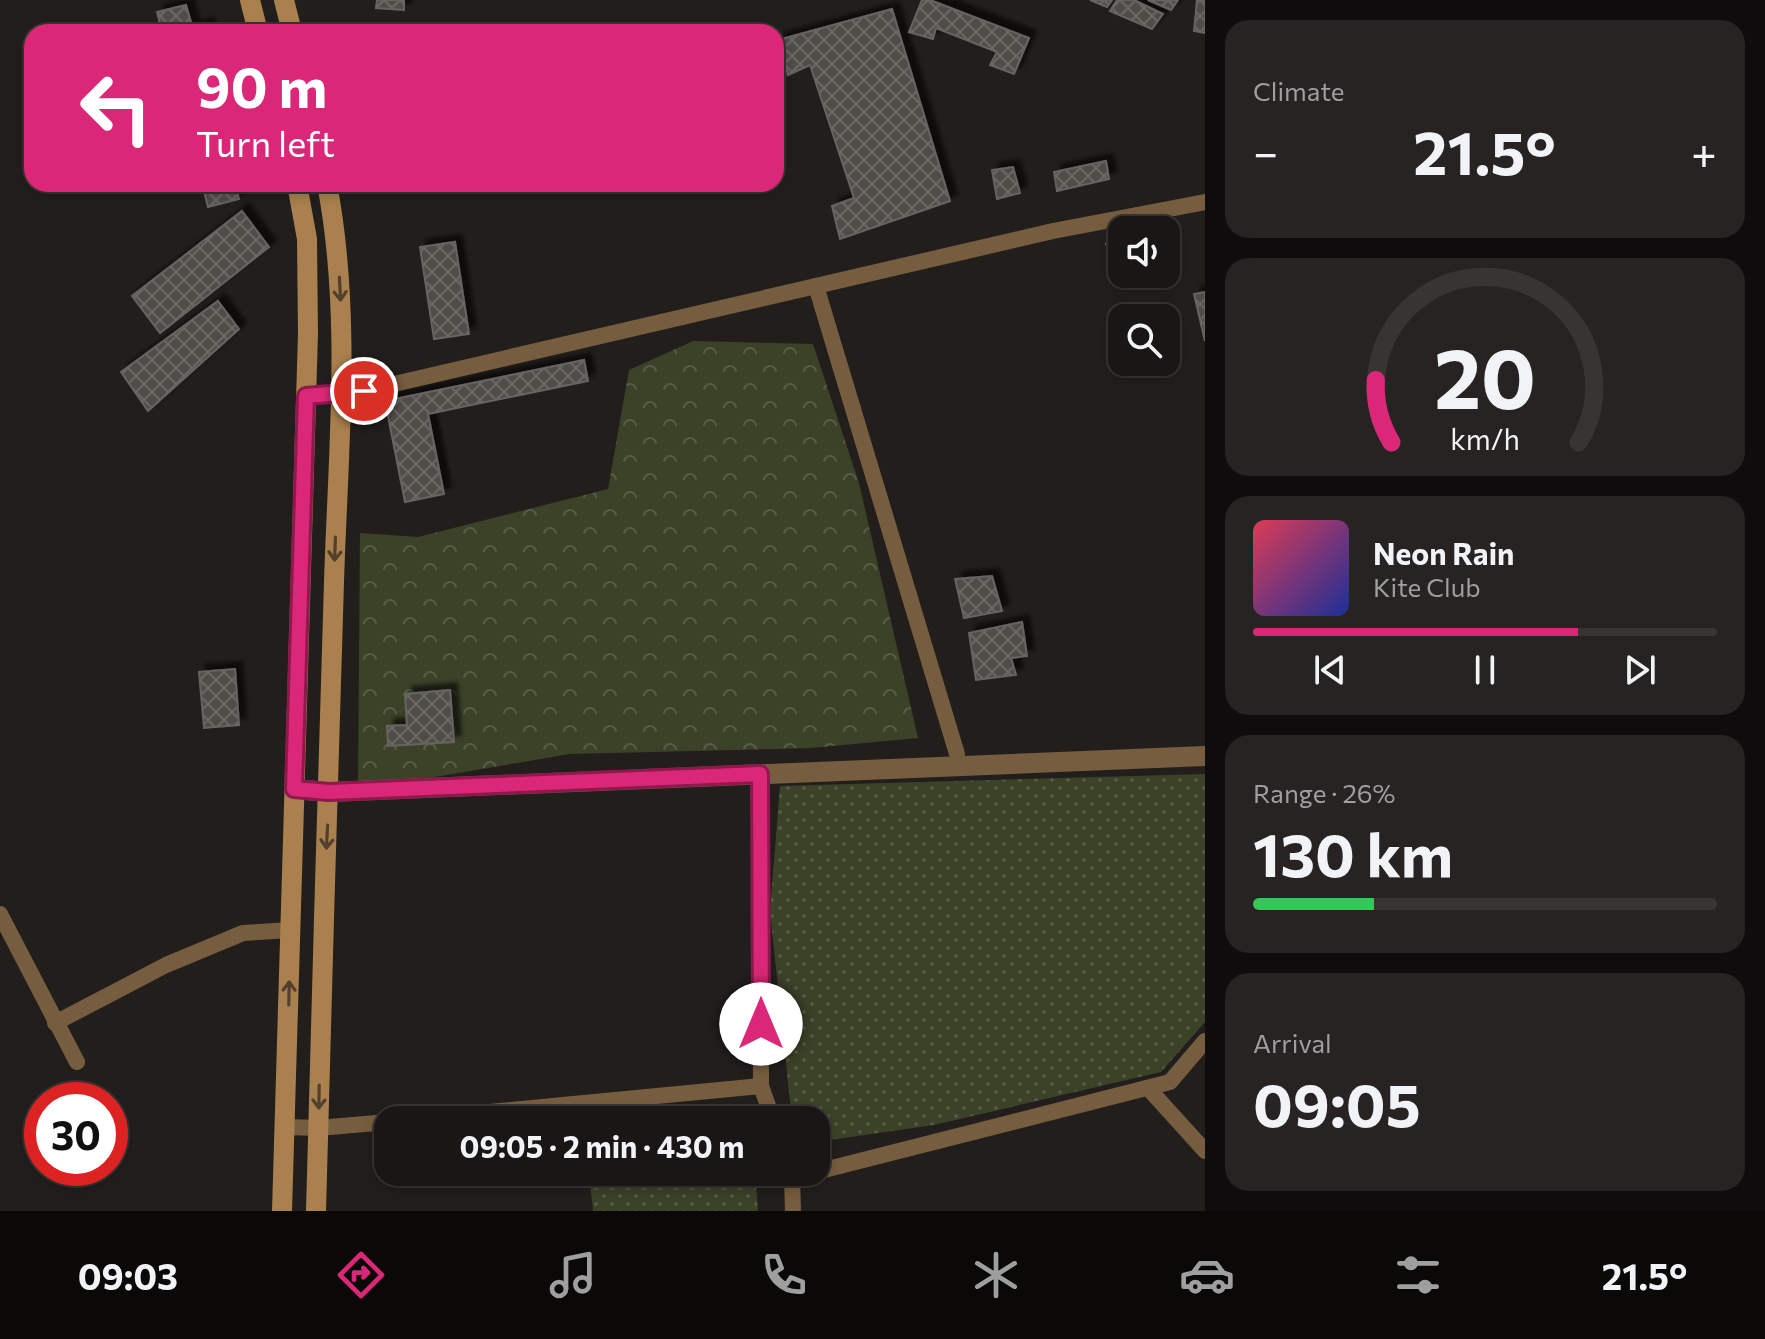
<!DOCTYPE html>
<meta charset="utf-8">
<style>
body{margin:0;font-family:Commissioner,sans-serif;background:#262322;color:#f1f3f6;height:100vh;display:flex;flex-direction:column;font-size:30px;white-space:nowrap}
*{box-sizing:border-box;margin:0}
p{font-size:26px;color:#9f9fa0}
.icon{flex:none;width:44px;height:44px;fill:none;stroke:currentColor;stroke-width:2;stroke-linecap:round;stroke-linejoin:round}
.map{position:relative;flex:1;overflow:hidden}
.side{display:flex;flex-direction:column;gap:20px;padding:20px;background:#0e0c0c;width:560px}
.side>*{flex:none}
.guide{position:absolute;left:24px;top:24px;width:760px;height:168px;border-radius:24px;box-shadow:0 4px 12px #0003,0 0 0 2px #373534;background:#db2777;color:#fff;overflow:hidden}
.buttons{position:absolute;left:1108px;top:216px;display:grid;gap:16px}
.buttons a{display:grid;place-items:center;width:72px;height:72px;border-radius:16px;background:#191615;box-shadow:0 4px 12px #0003,0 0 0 2px #373534;font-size:40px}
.speed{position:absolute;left:24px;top:1082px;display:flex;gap:16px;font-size:40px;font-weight:700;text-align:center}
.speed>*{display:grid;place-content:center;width:104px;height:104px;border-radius:50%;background:#191615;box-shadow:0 4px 12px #0003,0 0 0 2px #373534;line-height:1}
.speed .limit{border:12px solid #d22;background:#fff;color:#111}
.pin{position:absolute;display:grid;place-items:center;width:68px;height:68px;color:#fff;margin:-34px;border:4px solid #fff;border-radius:50%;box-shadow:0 2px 8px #0007}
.me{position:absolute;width:88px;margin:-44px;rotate:0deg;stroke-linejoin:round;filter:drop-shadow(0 0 6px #0008)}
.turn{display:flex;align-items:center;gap:28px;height:168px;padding:0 40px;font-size:36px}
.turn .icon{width:104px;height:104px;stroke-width:2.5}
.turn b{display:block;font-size:56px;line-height:68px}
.big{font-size:60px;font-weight:700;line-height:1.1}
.side .card{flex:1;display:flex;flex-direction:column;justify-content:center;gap:12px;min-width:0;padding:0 28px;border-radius:24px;background:#262322}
.side .dial{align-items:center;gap:0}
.dial svg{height:208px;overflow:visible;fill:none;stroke:#373534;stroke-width:7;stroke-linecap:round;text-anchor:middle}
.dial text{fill:#f1f3f6;stroke:none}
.song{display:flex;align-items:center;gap:24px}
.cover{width:96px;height:96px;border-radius:12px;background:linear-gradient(135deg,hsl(350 70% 55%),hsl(230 70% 35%))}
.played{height:8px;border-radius:4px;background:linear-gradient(90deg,#db2777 70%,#373534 70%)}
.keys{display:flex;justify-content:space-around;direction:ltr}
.heat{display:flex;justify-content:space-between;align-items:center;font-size:44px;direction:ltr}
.charge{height:12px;border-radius:6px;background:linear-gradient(90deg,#34c759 26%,#373534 0)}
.trip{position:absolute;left:374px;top:1106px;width:456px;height:80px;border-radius:24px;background:#191615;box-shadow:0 4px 12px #0003,0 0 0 2px #373534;font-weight:700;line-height:80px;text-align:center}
.tabs{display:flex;height:128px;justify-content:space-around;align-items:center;background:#0a0908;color:#9f9fa0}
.tabs .icon{width:56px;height:56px}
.tabs .selected{color:#db2777}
.tabs b{font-size:36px;color:#f1f3f6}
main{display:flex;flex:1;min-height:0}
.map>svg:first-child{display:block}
</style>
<main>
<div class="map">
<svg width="1205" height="1211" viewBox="0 0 1205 1211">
<defs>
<pattern id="green-dots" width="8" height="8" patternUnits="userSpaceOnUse" patternTransform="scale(2)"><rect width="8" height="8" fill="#3b4228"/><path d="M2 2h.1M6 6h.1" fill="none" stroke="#575d47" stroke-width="1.8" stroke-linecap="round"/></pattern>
<pattern id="forest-crowns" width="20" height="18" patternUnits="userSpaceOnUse" patternTransform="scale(2)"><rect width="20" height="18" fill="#3b4228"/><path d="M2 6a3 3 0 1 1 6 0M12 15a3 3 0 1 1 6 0" fill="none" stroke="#575d47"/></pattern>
<pattern id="building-cross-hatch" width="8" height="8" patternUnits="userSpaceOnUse" patternTransform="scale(2)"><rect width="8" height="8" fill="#504e4a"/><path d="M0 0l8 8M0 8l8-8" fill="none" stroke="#696864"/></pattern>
<filter id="shadow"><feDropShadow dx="7" dy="-7" stdDeviation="2" flood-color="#0009"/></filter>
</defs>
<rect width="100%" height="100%" fill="#211e1c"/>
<g fill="url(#green-dots)">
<path d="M1205 774V1022L1161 1072 934 1125 816 1142V1120H792L770 911 780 786Z"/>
<path d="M750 1110 751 1120H645Z"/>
<path d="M589 1172H755L758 1211H593Z"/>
</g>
<path fill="url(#forest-crowns)" d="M693 341 813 344 859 483 918 738 811 748 570 754 358 790 360 533 418 537 608 489 629 370Z"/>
<g fill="url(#building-cross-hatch)" stroke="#676461" stroke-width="2" filter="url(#shadow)">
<path d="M377 0H404V10L376 8Z"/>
<path d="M922 0H930L1029 38 1014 74 990 65 997 52 936 28 933 39 909 32Z"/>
<path d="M1090 0H1112L1107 7Z"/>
<path d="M1117 0H1134L1163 14 1152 29 1110 11Z"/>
<path d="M1148 0H1178L1171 10Z"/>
<path d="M1197 0H1205V33L1194 31Z"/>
<path d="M186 5 193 29 207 25 209 32H162L157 12Z"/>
<path d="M892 9 950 201 840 239 832 206 854 198 810 65 788 75 778 40Z"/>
<path d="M1106 161 1109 179 1057 191 1054 172Z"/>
<path d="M1013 167 1020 193 997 199 992 170Z"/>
<path d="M202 184H235L239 199 208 207Z"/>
<path d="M242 211 269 247 160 333 132 296Z"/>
<path d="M1122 240V259L1114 261 1106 244Z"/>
<path d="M455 242 469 334 434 339 420 247Z"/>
<path d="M1205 292V341L1194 294Z"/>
<path d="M218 301 239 329 148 411 121 372Z"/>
<path d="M584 360 588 381 428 414 444 494 405 502 385 401Z"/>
<path d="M992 576 1002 611 964 618 955 579Z"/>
<path d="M1022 622 1027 656 1011 658 1016 675 976 680 969 633Z"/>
<path d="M235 669 239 725 204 728 199 672Z"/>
<path d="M450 690 454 742 388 746 387 726 407 725 405 694Z"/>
</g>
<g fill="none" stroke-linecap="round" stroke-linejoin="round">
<g stroke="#775d3f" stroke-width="16">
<path d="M816 286 957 754"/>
<path d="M306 396 364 391 1053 231 1205 202"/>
<path d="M760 774 761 1086 773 1120"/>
<path d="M0 914 77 1062"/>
<path d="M55 1023 166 965 243 933 290 930"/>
<path d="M1148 1088 1205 1151"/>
<path d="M405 1120 761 1086"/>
<path d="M285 1127 318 1128 388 1122"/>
<path d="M816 1172 1170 1082 1205 1041"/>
<path d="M792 1178 793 1211"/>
</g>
<path stroke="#775d3f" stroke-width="20" d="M294 789 329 792 1205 756"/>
<g stroke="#a9804e" stroke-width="20">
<path d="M250 0 258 32"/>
<path d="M284 0 292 32"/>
<path d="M282 1211 308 333 307 239 297 184"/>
<path d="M316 1211C321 1001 328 792 334 582 338 450 352 315 327 184"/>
</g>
</g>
<defs><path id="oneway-shaft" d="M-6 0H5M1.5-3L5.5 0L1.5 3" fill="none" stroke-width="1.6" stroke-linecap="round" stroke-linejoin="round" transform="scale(2)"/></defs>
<g stroke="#51402e">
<use href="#oneway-shaft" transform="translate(340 289) rotate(87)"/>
<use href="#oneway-shaft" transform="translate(335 549) rotate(92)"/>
<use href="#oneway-shaft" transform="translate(327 837) rotate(93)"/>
<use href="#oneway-shaft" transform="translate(289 993) rotate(-89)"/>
<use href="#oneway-shaft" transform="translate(319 1097) rotate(91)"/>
</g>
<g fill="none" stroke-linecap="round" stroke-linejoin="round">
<defs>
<path id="route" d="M364 391 306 396 294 789 329 792 760 774 761 1024"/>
</defs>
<use href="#route" stroke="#8e194d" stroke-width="20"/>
<use href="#route" stroke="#db2777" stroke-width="14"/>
</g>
</svg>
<div class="buttons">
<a><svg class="icon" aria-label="sound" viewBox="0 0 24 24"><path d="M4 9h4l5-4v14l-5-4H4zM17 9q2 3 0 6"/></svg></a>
<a><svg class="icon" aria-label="search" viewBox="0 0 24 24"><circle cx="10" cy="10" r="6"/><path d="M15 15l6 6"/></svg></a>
</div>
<div class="speed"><div class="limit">30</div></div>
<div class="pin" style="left:364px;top:391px;background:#d93025"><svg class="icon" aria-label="arrive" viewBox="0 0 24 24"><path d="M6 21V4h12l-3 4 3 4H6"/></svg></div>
<svg class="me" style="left:761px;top:1024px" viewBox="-20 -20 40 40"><circle r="19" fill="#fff"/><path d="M0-13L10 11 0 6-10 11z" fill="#db2777"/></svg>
<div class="trip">09:05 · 2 min · 430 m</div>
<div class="guide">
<div class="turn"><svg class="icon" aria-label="left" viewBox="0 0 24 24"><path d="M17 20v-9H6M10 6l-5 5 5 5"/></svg><div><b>90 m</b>Turn left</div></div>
</div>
</div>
<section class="side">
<div class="card"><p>Climate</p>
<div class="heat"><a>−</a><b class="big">21.5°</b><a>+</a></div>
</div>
<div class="card dial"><svg viewBox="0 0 100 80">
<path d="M14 69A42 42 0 1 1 86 69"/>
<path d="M14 69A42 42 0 0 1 8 45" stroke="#db2777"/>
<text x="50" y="56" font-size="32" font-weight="700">20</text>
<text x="50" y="72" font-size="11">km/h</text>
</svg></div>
<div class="card">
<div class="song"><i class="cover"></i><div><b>Neon Rain</b><p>Kite Club</p></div></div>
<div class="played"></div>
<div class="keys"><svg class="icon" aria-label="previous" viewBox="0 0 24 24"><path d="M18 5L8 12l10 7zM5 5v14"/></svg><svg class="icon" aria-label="pause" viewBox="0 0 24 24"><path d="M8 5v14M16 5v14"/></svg><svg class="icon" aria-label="next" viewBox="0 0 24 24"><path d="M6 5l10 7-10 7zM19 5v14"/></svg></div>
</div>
<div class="card"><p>Range · 26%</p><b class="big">130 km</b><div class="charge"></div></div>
<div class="card"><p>Arrival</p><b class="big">09:05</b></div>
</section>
</main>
<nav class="tabs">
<b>09:03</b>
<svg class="icon selected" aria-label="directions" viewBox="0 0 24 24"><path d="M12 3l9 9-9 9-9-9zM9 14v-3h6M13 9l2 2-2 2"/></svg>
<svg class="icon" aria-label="music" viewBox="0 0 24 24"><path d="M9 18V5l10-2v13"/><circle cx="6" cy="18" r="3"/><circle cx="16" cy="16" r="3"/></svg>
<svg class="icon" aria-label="phone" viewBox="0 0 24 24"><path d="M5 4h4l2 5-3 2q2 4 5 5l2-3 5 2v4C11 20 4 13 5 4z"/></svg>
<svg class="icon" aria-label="climate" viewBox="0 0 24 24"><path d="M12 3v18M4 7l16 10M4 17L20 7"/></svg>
<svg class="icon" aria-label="car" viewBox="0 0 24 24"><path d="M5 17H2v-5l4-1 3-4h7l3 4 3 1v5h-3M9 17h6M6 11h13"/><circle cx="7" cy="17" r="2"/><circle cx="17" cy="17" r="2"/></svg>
<svg class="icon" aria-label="filters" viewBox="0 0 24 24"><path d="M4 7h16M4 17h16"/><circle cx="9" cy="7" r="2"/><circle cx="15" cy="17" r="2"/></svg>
<b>21.5°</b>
</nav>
